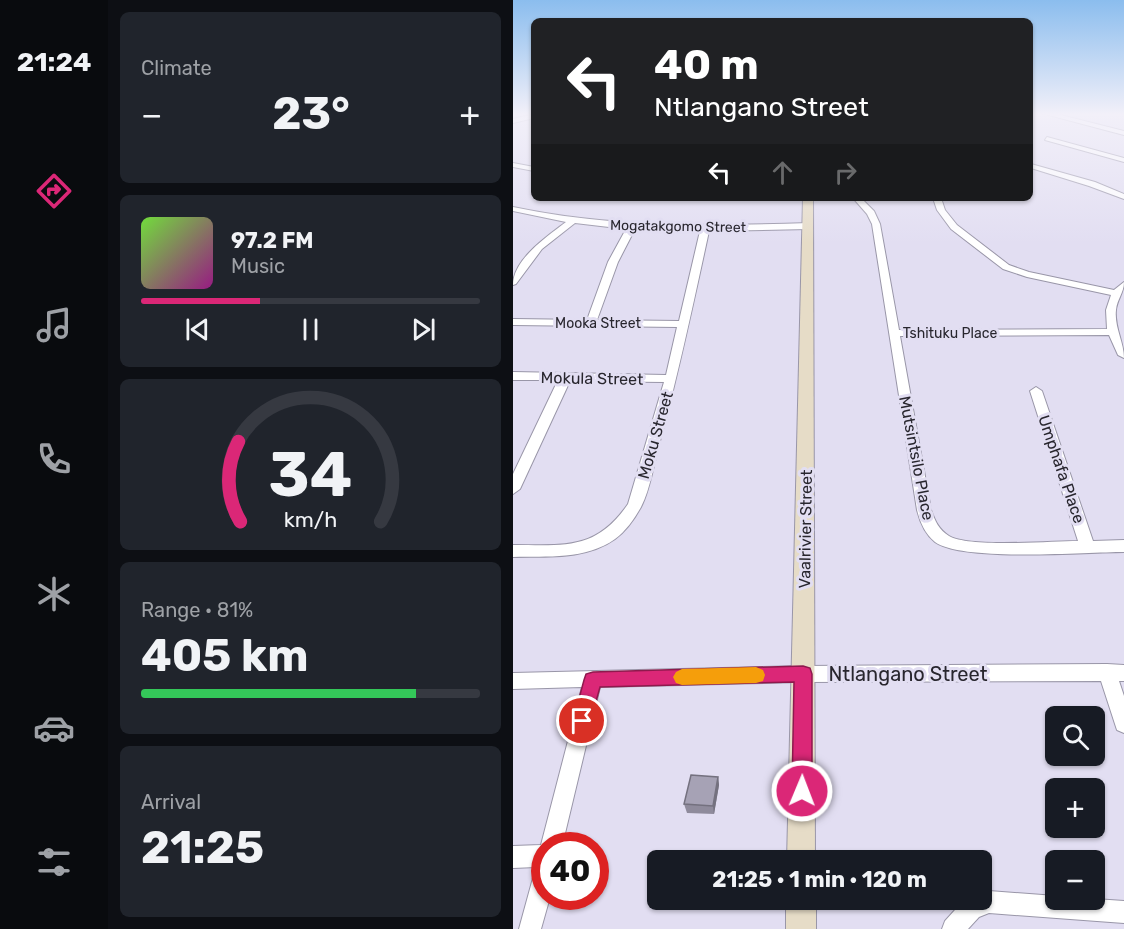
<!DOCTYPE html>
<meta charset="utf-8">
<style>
body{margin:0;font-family:Rubik,sans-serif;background:#20242c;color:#f1f3f6;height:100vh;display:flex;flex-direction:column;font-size:22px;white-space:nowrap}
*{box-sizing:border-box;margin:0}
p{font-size:20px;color:#9ea1a6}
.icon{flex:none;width:33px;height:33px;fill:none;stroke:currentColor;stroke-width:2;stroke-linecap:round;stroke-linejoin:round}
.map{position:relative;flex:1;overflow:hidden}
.drawer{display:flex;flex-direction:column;gap:12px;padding:12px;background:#0d0f14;width:405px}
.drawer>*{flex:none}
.hud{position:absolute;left:18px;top:18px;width:502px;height:183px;border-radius:9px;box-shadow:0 2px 4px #0004;background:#202124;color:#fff;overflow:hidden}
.buttons{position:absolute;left:532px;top:706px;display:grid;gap:12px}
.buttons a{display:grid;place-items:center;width:60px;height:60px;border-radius:9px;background:#171b24;box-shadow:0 2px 4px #0004;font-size:30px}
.speed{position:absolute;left:18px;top:832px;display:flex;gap:12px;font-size:30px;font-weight:700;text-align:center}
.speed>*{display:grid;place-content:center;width:78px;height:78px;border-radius:50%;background:#171b24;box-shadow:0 2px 4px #0004;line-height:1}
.speed .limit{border:9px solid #d22;background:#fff;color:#111}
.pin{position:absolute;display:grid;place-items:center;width:51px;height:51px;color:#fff;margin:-26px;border:3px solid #fff;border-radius:50%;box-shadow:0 2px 6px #0007}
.me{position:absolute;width:66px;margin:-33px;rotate:1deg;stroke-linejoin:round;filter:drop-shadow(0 0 4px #0008)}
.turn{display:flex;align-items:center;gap:21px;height:126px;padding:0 24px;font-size:27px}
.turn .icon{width:78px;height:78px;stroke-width:2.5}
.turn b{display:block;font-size:42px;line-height:51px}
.lanes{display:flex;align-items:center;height:57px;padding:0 24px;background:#0003;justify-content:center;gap:30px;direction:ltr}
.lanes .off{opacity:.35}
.big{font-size:45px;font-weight:700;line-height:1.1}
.drawer .card{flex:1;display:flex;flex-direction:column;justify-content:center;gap:9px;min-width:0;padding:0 21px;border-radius:9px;background:#20242c}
.drawer .dial{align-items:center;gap:0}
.dial svg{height:156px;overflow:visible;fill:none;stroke:#363941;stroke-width:7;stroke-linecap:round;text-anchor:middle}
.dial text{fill:#f1f3f6;stroke:none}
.song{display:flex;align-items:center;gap:18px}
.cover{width:72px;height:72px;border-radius:9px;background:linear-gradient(135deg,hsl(100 70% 55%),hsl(310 70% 35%))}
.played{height:6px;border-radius:3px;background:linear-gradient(90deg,#db2777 35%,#363941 35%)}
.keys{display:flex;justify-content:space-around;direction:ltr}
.heat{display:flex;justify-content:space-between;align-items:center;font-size:33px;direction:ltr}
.charge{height:9px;border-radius:4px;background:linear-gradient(90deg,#34c759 81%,#363941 0)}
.trip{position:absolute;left:134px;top:850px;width:345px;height:60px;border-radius:9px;background:#171b24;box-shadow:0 2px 4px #0004;font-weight:700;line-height:60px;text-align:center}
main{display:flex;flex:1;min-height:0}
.tab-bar{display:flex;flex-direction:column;width:108px;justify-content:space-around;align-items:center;background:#090b0e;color:#9ea1a6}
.tab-bar .icon{width:42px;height:42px}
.tab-bar .current{color:#db2777}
.tab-bar b{font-size:27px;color:#f1f3f6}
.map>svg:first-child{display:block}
</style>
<main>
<nav class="tab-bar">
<b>21:24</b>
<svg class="icon current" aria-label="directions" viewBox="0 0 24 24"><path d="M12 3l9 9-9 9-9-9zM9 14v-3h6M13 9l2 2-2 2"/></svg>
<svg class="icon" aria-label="music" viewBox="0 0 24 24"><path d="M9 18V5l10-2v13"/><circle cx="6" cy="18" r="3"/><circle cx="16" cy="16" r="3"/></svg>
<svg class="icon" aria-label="phone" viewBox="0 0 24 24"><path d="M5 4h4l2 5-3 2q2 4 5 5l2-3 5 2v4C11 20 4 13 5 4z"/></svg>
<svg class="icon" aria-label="climate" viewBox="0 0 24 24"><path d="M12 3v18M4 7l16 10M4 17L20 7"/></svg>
<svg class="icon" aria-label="car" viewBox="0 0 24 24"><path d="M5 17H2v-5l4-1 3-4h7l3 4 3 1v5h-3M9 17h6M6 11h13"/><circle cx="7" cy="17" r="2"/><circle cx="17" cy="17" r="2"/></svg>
<svg class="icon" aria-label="filters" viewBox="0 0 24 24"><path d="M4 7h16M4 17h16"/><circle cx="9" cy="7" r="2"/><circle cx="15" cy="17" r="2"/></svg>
</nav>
<section class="drawer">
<div class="card"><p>Climate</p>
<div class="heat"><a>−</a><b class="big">23°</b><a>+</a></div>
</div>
<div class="card">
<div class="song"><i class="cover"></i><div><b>97.2 FM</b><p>Music</p></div></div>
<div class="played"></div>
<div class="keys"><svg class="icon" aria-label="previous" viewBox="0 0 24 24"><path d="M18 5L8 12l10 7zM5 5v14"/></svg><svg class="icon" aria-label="pause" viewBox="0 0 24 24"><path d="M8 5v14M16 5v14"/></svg><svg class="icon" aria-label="next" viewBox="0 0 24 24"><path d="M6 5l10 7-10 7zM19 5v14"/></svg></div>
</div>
<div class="card dial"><svg viewBox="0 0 100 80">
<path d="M14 69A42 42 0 1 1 86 69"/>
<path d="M14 69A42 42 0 0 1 13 28" stroke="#db2777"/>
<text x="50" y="56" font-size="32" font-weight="700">34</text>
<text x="50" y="72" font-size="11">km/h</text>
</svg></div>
<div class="card"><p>Range · 81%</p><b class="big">405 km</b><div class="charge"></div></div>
<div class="card"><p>Arrival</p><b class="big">21:25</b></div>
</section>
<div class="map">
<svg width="611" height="929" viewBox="0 0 611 929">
<rect width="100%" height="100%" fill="#e2def2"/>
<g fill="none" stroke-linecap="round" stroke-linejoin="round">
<defs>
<g id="street">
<path d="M528 113H540L611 131V135Z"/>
<path d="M21 114V118L0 123V119Z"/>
<path d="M534 137 611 158V162L532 140Z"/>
<path d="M0 163 21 167V171L0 167Z"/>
<path d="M518 164 582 182 611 194V199L576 186 518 168Z"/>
<path d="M340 198H348L361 211 367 224 386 330 594 329 593 310 598 295 514 277 490 269 438 229 424 210 420 198H428L432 210 444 225 496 265 516 272 601 290 611 282C611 293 604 299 603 310 601 327 611 342 611 358L605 355 596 335 387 336 418 510C422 521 426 530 436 536 457 548 538 541 565 541L517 391 523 387 529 391 580 541 611 540V552C573 552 449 562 422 542 412 534 407 522 404 510L359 224 354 214Z"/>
<path d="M0 207C98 228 196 226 296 223L300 226 296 229 196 231C181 301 166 371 147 441 141 461 138 488 128 507 122 518 113 531 102 539 73 560 34 556 0 557V545C51 545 83 551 115 504L151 382 57 381 7 489 0 494V474L45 380H0V372L153 375 164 327 0 325V319L74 320 95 262 113 229 62 223 29 249 3 284 0 285C0 259 35 236 53 222L0 211ZM122 229 187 231 166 321 84 320 105 262Z"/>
<path d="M594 664 611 665V681H606L611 696V733L604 730 602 724 588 681 290 682 87 687 49 846H32V897H37L28 929H6L23 867 0 868V846L28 845 69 687 0 689V673L290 666Z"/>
<path d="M476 891 543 896V900L582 899 611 901V923L476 913 466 917 455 929H429L432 921 451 900H468V894Z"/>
</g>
<g id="secondary">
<path d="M290 198H300L302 861H274Z"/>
<rect x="273" y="900" width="30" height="29"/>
</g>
</defs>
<use href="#street" stroke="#9996a8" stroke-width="2"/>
<use href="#secondary" stroke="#9996a8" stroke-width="2"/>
<use href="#street" fill="#fff" fill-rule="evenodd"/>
<use href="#secondary" fill="#e6dcc7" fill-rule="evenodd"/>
</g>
<path fill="#8f8b9c" d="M205 777 206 785 201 814 174 813 171 804Z"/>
<path fill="#74717f" d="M205 777 206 785 201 814 200 806Z"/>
<g fill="#a6a2b5" stroke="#74717f" stroke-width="1.5">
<path d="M178 775 205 777 200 806 171 804Z"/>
<path d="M167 852H192L191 861H166Z"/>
</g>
<linearGradient id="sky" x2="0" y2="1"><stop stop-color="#8bbdee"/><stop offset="0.47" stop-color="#f2f0f9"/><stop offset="1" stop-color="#f2f0f9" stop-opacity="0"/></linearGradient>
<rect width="611" height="243" fill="url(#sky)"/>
<path fill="#db2777" stroke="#8e194d" stroke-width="1.5" d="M290 666 297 668 299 674V791L296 798 289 801 282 798 279 791 281 682 87 687 76 727 69 730 63 727 60 721 71 680 73 674 80 672Z"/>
<path fill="#f59e0b" d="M243 667 250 670 252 675 250 681 243 683 169 685 163 683 160 677 163 672 169 669Z"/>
<g text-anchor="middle" stroke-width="6" stroke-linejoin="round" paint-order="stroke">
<g font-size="14" fill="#28262e" stroke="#e2def2">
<text transform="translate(165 226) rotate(1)" y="5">Mogatakgomo Street</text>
<text x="85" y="328">Mooka Street</text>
<text x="437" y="338">Tshituku Place</text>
</g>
<g font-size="16" fill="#28262e" stroke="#e2def2">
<text transform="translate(79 378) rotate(1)" y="6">Mokula Street</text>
<text transform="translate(142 435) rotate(-74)" y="6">Moku Street</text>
<text transform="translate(404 458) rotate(79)" y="6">Mutsintsilo Place</text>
<text transform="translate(549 469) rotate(71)" y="6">Umphafa Place</text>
<text transform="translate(292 529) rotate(-89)" y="6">Vaalrivier Street</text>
</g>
<g font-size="20" fill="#28262e" stroke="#e2def2">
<text x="395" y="681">Ntlangano Street</text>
</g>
</g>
</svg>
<div class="buttons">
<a><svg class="icon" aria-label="search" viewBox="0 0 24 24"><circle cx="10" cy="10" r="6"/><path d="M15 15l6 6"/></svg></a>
<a>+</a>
<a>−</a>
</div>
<div class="speed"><div class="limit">40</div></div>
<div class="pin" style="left:69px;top:721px;background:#d93025"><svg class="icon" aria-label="arrive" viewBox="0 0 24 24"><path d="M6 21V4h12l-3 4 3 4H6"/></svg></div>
<svg class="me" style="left:289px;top:791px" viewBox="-20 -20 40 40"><circle r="17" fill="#db2777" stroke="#fff" stroke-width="3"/><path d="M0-11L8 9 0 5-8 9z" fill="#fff"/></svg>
<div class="trip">21:25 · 1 min · 120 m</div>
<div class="hud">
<div class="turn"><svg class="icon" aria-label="left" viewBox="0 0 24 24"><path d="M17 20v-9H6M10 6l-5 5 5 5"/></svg><div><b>40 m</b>Ntlangano Street</div></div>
<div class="lanes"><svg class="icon" aria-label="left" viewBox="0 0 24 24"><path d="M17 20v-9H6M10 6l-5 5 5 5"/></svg><svg class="icon off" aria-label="ahead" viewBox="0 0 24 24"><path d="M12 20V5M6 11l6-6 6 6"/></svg><svg class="icon off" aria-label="right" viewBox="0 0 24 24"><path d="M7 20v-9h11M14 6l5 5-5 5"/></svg></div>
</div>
</div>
</main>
